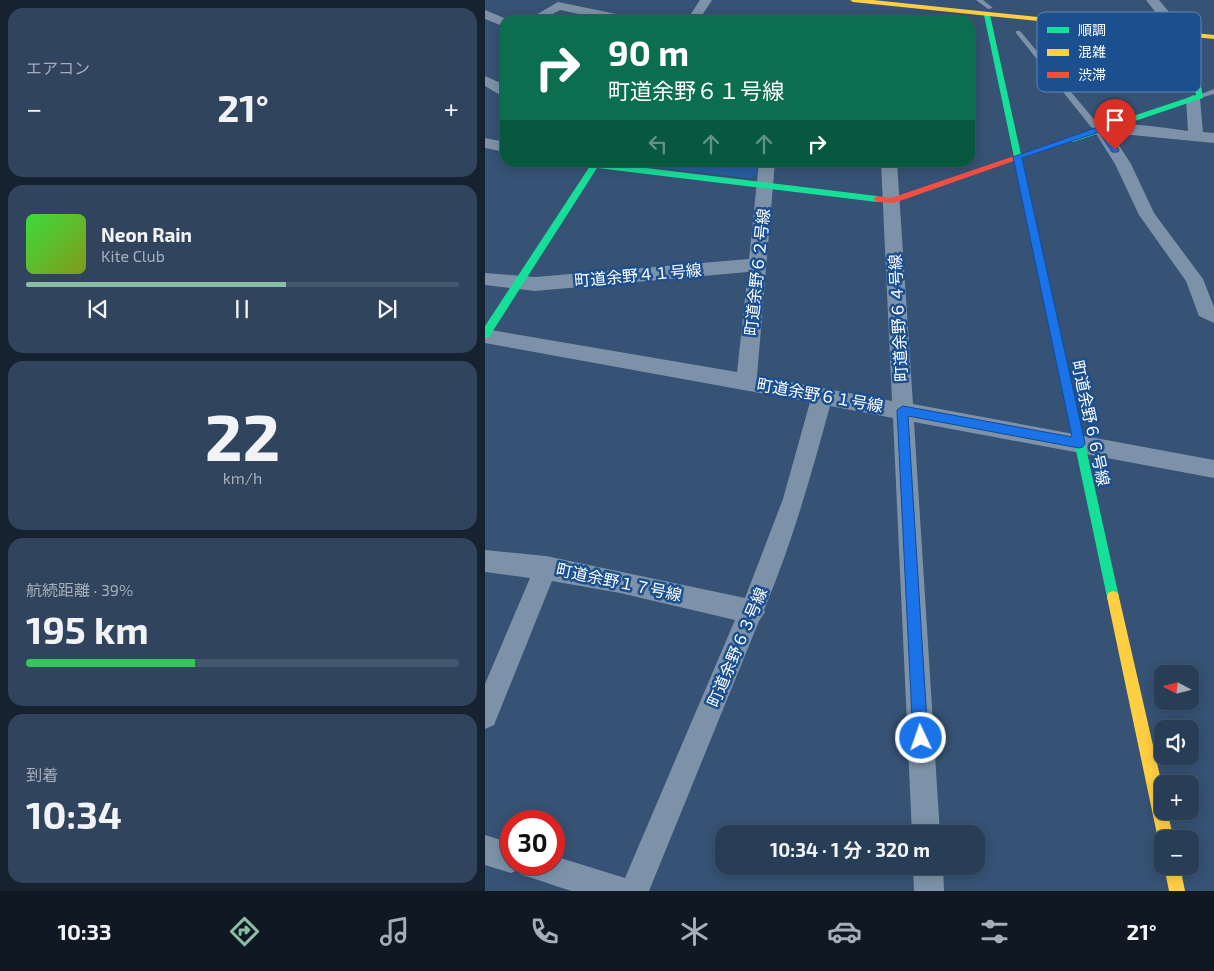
<!DOCTYPE html>
<html lang="ja">
<meta charset="utf-8">
<style>
body{margin:0;font-family:"Exo 2","Noto Sans JP",sans-serif;background:#30455d;color:#f1f3f6;height:100vh;display:flex;flex-direction:column;font-size:19px;white-space:nowrap}
*{box-sizing:border-box;margin:0}
p{font-size:16px;color:#a5aeba}
.icon{flex:none;width:28px;height:28px;fill:none;stroke:currentColor;stroke-width:2;stroke-linecap:round;stroke-linejoin:round}
.map{position:relative;flex:1;overflow:hidden}
.details{display:flex;flex-direction:column;gap:8px;padding:8px;background:#162230;width:485px}
.details>*{flex:none}
.hud{position:absolute;left:15px;top:15px;width:475px;height:152px;border-radius:15px;box-shadow:0 2px 12px #0003,0 0 0 1px #44576d;background:#0b6e4f;color:#fff;overflow:hidden}
.needle{width:32px;rotate:277deg}
.fabs{position:absolute;left:669px;top:665px;display:grid;gap:10px}
.fabs a{display:grid;place-items:center;width:45px;height:45px;border-radius:10px;background:#283e57;box-shadow:0 2px 12px #0003,0 0 0 1px #44576d;font-size:25px}
.speed{position:absolute;left:15px;top:810px;display:flex;gap:10px;font-size:25px;font-weight:700;text-align:center}
.speed>*{display:grid;place-content:center;width:65px;height:65px;border-radius:50%;background:#283e57;box-shadow:0 2px 12px #0003,0 0 0 1px #44576d;line-height:1}
.speed .limit{border:8px solid #d22;background:#fff;color:#111}
.pin{position:absolute;display:grid;place-items:center;width:42px;height:42px;color:#fff;margin:-51px -21px;border-radius:50% 50% 50% 0;rotate:-45deg;box-shadow:0 0 5px #0007}
.pin .icon{rotate:45deg}
.me{position:absolute;width:55px;margin:-28px;rotate:357deg;stroke-linejoin:round;filter:drop-shadow(0 0 4px #0008)}
.turn{display:flex;align-items:center;gap:18px;height:105px;padding:0 25px;font-size:22px}
.turn .icon{width:65px;height:65px;stroke-width:2.5}
.turn b{display:block;font-size:35px;line-height:42px}
.lanes{display:flex;align-items:center;height:48px;padding:0 25px;background:#0003;justify-content:center;gap:25px;direction:ltr}
.lanes .off{opacity:.35}
.big{font-size:38px;font-weight:700;line-height:1.1}
.details .widget{flex:1;display:flex;flex-direction:column;justify-content:center;gap:8px;min-width:0;padding:0 18px;border-radius:15px;background:#30455d}
.details .dial{align-items:center;gap:0}
.dial b{font-size:65px;line-height:1}
.song{display:flex;align-items:center;gap:15px}
.cover{width:60px;height:60px;border-radius:8px;background:linear-gradient(135deg,hsl(120 70% 55%),hsl(70 70% 35%))}
.played{height:5px;border-radius:2px;background:linear-gradient(90deg,#8abfa5 60%,#44576d 60%)}
.keys{display:flex;justify-content:space-around;direction:ltr}
.heat{display:flex;justify-content:space-between;align-items:center;font-size:28px;direction:ltr}
.charge{height:8px;border-radius:4px;background:linear-gradient(90deg,#34c759 39%,#44576d 0)}
.trip{position:absolute;left:230px;top:825px;width:270px;height:50px;border-radius:15px;background:#283e57;box-shadow:0 2px 12px #0003,0 0 0 1px #44576d;font-weight:700;line-height:50px;text-align:center}
.menu{display:flex;height:80px;justify-content:space-around;align-items:center;background:#101923;color:#a5aeba}
.menu .icon{width:35px;height:35px}
.menu .current{color:#8abfa5}
.menu b{font-size:22px;color:#f1f3f6}
main{display:flex;flex:1;min-height:0}
.map>svg:first-child{display:block}
</style>
<main>
<section class="details">
<div class="widget"><p>エアコン</p>
<div class="heat"><a>−</a><b class="big">21°</b><a>+</a></div>
</div>
<div class="widget">
<div class="song"><i class="cover"></i><div><b>Neon Rain</b><p>Kite Club</p></div></div>
<div class="played"></div>
<div class="keys"><svg class="icon" aria-label="previous" viewBox="0 0 24 24"><path d="M18 5L8 12l10 7zM5 5v14"/></svg><svg class="icon" aria-label="pause" viewBox="0 0 24 24"><path d="M8 5v14M16 5v14"/></svg><svg class="icon" aria-label="next" viewBox="0 0 24 24"><path d="M6 5l10 7-10 7zM19 5v14"/></svg></div>
</div>
<div class="widget dial"><b>22</b><p>km/h</p></div>
<div class="widget"><p>航続距離 · 39%</p><b class="big">195 km</b><div class="charge"></div></div>
<div class="widget"><p>到着</p><b class="big">10:34</b></div>
</section>
<div class="map">
<svg width="729" height="891" viewBox="0 0 729 891">
<rect width="100%" height="100%" fill="#365274"/>
<path fill="#265fa1" d="M135 163H273L272 175 265 178Z"/>
<g fill="none" stroke-linecap="round" stroke-linejoin="round">
<g fill="#7d92a8" fill-rule="evenodd">
<path d="M491 0H498L508 8 503 9Z"/>
<path d="M531 31H535L612 123 619 127V131H613L606 127 531 33Z"/>
<path d="M729 89V94L715 98 711 96Z"/>
</g>
<g fill="#7d92a8" fill-rule="evenodd">
<path d="M215 0H227L214 20H202Z"/>
<path d="M661 0H674L699 30 701 33 699 36H689Z"/>
<path d="M73 2 141 16 147 20H122L75 10 57 20H42Z"/>
<path d="M0 10 24 20H20V27L0 19Z"/>
<path d="M0 76 20 85V98L0 86Z"/>
<path d="M708 95 715 99 718 132 729 133V143L626 133 646 164 669 213 718 279 729 307V323L714 316 701 281 654 215 630 164 608 129C617 117 687 129 703 131L701 99Z"/>
<path d="M0 138 20 142V152L0 148Z"/>
<path d="M274 162H290L272 376 407 401 396 162H412L428 404 729 460V478L429 422 455 834H427L408 418 345 406C326 476 307 543 279 610L280 612 274 621 164 891H86L35 874 33 870 26 873 0 865V835L26 843V864H69V856L140 878 250 620 135 593 67 581 9 725 0 729V684L45 578 0 572V550L61 556 260 598 298 499 325 402 0 343V329L252 372 263 272 50 291 0 285V273L50 277 264 259Z"/>
<path d="M428 866H458L459 891H429Z"/>
</g>
<g fill="#16e098" fill-rule="evenodd">
<path d="M502 13 505 15 634 597 633 601 628 603 623 601 622 597 499 15Z"/>
<path d="M692 32H696L711 54 718 98 588 142H582V138L711 95 703 54 690 33Z"/>
<path d="M111 162 392 196 396 199 392 202 112 168 4 337 0 338V326L107 163Z"/>
</g>
<g fill="#ffcf43" fill-rule="evenodd">
<path d="M365 0H388L729 35V39L368 2Z"/>
<path d="M628 591 633 593 634 597 678 789V811H682L689 839H678V845L673 839 622 597 623 593Z"/>
<path d="M679 866H695L700 891H684Z"/>
</g>
<path fill="#f24e42" fill-rule="evenodd" d="M582 138H588L589 140 409 203 392 202 388 199 392 196 406 198Z"/>
</g>
<path fill="#1a73e8" stroke="#114b97" d="M616 126 619 127 634 150 633 152H627L614 132 537 158 600 443 598 447 594 448 423 416 443 738 441 743 436 745 431 743 428 738 412 410 418 406 587 437 528 157Z"/>
<g text-anchor="middle" stroke-width="5" stroke-linejoin="round" paint-order="stroke">
<g font-size="16" fill="#fff" stroke="#1b4f8f">
<text transform="translate(272 272) rotate(-84)" y="6">町道余野６２号線</text>
<text transform="translate(153 275) rotate(-5)" y="6">町道余野４１号線</text>
<text transform="translate(413 318) rotate(-93)" y="6">町道余野６４号線</text>
<text transform="translate(335 395) rotate(10)" y="6">町道余野６１号線</text>
<text transform="translate(606 423) rotate(78)" y="6">町道余野６６号線</text>
<text transform="translate(134 582) rotate(12)" y="6">町道余野１７号線</text>
<text transform="translate(252 647) rotate(-67)" y="6">町道余野６３号線</text>
</g>
</g>
<rect x="552" y="12" width="164" height="80" rx="8" fill="#1b4f8f" stroke="#5f84b1" stroke-width="1"/>
<rect x="562" y="27" width="22" height="6" fill="#16e098"/>
<rect x="562" y="49" width="22" height="7" fill="#ffcf43"/>
<rect x="562" y="72" width="22" height="6" fill="#f24e42"/>
<g font-size="14" fill="#fff">
<text x="593" y="35">順調</text>
<text x="593" y="57">混雑</text>
<text x="593" y="80">渋滞</text>
</g>
</svg>
<div class="fabs">
<a><svg class="needle" viewBox="-14 -14 28 28"><path d="M0-13l5 13h-10z" fill="#e53935"/><path d="M0 13l5-13h-10z" fill="#a5aeba"/></svg></a>
<a><svg class="icon" aria-label="sound" viewBox="0 0 24 24"><path d="M4 9h4l5-4v14l-5-4H4zM17 9q2 3 0 6"/></svg></a>
<a>+</a>
<a>−</a>
</div>
<div class="speed"><div class="limit">30</div></div>
<div class="pin" style="left:630px;top:150px;background:#d93025"><svg class="icon" aria-label="arrive" viewBox="0 0 24 24"><path d="M6 21V4h12l-3 4 3 4H6"/></svg></div>
<svg class="me" style="left:436px;top:738px" viewBox="-20 -20 40 40"><circle r="17" fill="#1a73e8" stroke="#fff" stroke-width="3"/><path d="M0-11L8 9 0 5-8 9z" fill="#fff"/></svg>
<div class="trip">10:34 · 1 分 · 320 m</div>
<div class="hud">
<div class="turn"><svg class="icon" aria-label="right" viewBox="0 0 24 24"><path d="M7 20v-9h11M14 6l5 5-5 5"/></svg><div><b>90 m</b>町道余野６１号線</div></div>
<div class="lanes"><svg class="icon off" aria-label="left" viewBox="0 0 24 24"><path d="M17 20v-9H6M10 6l-5 5 5 5"/></svg><svg class="icon off" aria-label="ahead" viewBox="0 0 24 24"><path d="M12 20V5M6 11l6-6 6 6"/></svg><svg class="icon off" aria-label="ahead" viewBox="0 0 24 24"><path d="M12 20V5M6 11l6-6 6 6"/></svg><svg class="icon" aria-label="right" viewBox="0 0 24 24"><path d="M7 20v-9h11M14 6l5 5-5 5"/></svg></div>
</div>
</div>
</main>
<nav class="menu">
<b>10:33</b>
<svg class="icon current" aria-label="directions" viewBox="0 0 24 24"><path d="M12 3l9 9-9 9-9-9zM9 14v-3h6M13 9l2 2-2 2"/></svg>
<svg class="icon" aria-label="music" viewBox="0 0 24 24"><path d="M9 18V5l10-2v13"/><circle cx="6" cy="18" r="3"/><circle cx="16" cy="16" r="3"/></svg>
<svg class="icon" aria-label="phone" viewBox="0 0 24 24"><path d="M5 4h4l2 5-3 2q2 4 5 5l2-3 5 2v4C11 20 4 13 5 4z"/></svg>
<svg class="icon" aria-label="climate" viewBox="0 0 24 24"><path d="M12 3v18M4 7l16 10M4 17L20 7"/></svg>
<svg class="icon" aria-label="car" viewBox="0 0 24 24"><path d="M5 17H2v-5l4-1 3-4h7l3 4 3 1v5h-3M9 17h6M6 11h13"/><circle cx="7" cy="17" r="2"/><circle cx="17" cy="17" r="2"/></svg>
<svg class="icon" aria-label="filters" viewBox="0 0 24 24"><path d="M4 7h16M4 17h16"/><circle cx="9" cy="7" r="2"/><circle cx="15" cy="17" r="2"/></svg>
<b>21°</b>
</nav>
